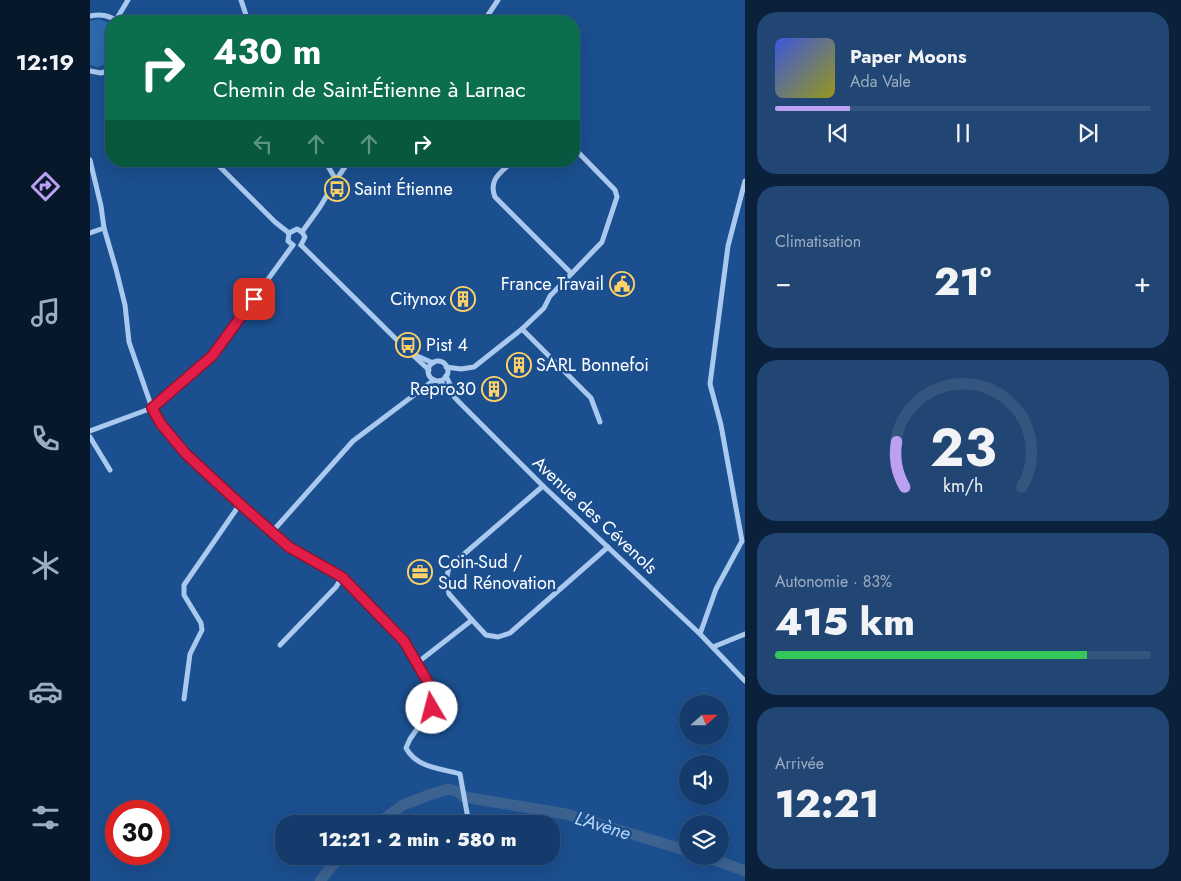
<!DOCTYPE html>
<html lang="fr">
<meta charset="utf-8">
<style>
body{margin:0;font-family:Jost,sans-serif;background:#214673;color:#f1f3f6;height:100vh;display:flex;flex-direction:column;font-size:19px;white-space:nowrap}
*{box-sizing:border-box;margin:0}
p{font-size:16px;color:#9dadc1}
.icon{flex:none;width:28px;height:28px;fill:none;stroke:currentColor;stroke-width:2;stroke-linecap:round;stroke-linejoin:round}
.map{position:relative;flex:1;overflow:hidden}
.side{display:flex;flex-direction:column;gap:12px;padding:12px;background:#0b203b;width:436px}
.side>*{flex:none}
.top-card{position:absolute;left:15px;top:15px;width:475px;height:152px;border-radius:20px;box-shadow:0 5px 20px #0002,0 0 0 1px #33557e;background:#0b6e4f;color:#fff;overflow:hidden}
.needle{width:32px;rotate:69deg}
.controls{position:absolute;left:589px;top:695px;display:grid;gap:10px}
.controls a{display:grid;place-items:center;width:50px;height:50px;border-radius:50%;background:#143b6b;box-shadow:0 5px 20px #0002,0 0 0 1px #33557e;font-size:25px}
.speed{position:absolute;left:15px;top:800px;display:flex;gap:10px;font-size:25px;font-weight:700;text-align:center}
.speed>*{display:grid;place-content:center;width:65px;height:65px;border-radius:50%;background:#143b6b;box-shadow:0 5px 20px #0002,0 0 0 1px #33557e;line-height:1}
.speed .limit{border:8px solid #d22;background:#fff;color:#111}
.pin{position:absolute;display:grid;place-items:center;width:42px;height:42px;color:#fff;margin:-21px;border-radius:10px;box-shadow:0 2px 8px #0006}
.me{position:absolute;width:55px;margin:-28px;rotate:352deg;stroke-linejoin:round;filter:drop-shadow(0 0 4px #0008)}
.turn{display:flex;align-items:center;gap:18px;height:105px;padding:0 25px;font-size:22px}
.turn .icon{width:65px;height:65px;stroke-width:2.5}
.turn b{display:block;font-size:35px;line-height:42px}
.lanes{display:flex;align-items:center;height:48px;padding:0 25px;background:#0003;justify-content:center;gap:25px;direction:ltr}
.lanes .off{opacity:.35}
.big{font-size:38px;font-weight:800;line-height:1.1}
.side .card{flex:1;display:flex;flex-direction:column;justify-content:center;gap:8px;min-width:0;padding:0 18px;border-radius:20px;background:#214673}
.side .dial{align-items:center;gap:0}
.dial svg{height:130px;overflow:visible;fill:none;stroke:#33557e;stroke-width:7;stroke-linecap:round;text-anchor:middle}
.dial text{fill:#f1f3f6;stroke:none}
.song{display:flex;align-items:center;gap:15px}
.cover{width:60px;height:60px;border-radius:8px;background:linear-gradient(135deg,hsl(230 70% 55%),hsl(60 70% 35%))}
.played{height:5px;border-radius:2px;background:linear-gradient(90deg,#bca0f2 20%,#33557e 20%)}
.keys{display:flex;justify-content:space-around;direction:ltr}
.heat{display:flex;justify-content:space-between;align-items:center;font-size:28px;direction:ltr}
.charge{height:8px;border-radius:4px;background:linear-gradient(90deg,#34c759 83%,#33557e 0)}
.trip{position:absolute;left:185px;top:815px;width:285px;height:50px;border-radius:20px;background:#143b6b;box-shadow:0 5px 20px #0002,0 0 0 1px #33557e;font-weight:800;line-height:50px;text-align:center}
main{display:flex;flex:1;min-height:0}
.tabs{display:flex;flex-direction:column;width:90px;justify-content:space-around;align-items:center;background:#08182b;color:#9dadc1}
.tabs .icon{width:35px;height:35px}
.tabs .active{color:#bca0f2}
.tabs b{font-size:22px;color:#f1f3f6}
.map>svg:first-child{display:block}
</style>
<main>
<nav class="tabs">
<b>12:19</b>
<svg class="icon active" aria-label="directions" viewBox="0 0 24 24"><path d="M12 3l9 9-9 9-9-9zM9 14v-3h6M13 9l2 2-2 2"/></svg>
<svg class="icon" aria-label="music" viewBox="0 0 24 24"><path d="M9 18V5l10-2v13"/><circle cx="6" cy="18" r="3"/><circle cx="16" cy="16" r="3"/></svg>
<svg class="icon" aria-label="phone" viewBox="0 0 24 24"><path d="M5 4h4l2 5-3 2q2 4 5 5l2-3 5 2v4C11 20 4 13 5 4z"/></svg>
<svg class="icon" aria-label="climate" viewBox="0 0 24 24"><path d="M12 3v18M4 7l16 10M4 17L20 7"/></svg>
<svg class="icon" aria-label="car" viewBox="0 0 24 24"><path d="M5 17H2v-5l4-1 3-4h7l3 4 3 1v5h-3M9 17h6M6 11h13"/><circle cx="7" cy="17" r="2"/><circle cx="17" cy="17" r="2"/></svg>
<svg class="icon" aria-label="filters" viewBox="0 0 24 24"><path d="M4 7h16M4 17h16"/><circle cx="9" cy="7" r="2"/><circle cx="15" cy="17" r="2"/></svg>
</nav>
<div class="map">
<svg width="655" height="881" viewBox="0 0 655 881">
<rect width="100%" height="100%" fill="#1b4f8f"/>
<path fill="#2e69ad" d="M9 19 21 24V62L8 67 0 65V21Z"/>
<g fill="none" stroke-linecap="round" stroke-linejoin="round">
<g stroke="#3c6290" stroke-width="11">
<path d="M287 824 313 805 339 795 358 789 369 792 374 797 476 814 598 851"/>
<path d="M615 856 655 871"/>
<path d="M230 881 250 856"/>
</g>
<g stroke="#a9c9ee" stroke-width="5">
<path d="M151 0 158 21"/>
<path d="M0 16C11 14 18 15 27 21"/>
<path d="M26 20 38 0"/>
<path d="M394 21 408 0"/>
<path d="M0 71 11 73 21 70"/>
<path d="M0 160 11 206 14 228 26 269 35 305 39 342 62 408 71 424 96 454 150 504 199 547 252 577 314 641 343 691 342 708 320 739 316 748C327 768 349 768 370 774L379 824"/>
<path d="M124 161 185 222 199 233"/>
<path d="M235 161 246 180"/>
<path d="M423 161C411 173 398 179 405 197L481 273"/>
<path d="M212 232 230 207 246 180 259 161"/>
<path d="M0 233 14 228"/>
<path d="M199 233 198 241 203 245"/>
<path d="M199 233 207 229 212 232"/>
<path d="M211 245 313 346 339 370"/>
<path d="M211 245 215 237 212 232"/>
<path d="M432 329 501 398 510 422"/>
<path d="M325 355 343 363"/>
<circle cx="348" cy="371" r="10"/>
<path d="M356 367 371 369 384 367 432 329 454 308 460 296 512 242 527 197 525 190 484 148"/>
<path d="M356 376 365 395"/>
<path d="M350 381 369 402 453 486 610 634 655 681"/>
<path d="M0 431 62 408 122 356 203 245"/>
<path d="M0 437 20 470"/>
<path d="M453 486 359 567 356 581 359 594 382 620 396 635 408 637 420 633 518 547"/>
<path d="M182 532 263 441 344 380"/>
<path d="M610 634 626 589 652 541 631 425 620 384 638 246 655 181"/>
<path d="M190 645 246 587 252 577"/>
<path d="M623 647 655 634"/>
<path d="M327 663 382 620"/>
<path d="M94 699 100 654 112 630 111 623 94 595V585L150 504"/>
</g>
</g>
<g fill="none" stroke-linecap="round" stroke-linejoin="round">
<defs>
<path id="route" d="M164 299 122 356 62 408 71 424 96 454 150 504 199 547 252 577 314 641 343 691 342 708"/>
</defs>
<use href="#route" stroke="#92132f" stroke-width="12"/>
<use href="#route" stroke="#e11d48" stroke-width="9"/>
</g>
<defs>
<symbol id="bus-ring" viewBox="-11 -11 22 22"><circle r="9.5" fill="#1b4f8f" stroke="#ffd166" stroke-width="1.5"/><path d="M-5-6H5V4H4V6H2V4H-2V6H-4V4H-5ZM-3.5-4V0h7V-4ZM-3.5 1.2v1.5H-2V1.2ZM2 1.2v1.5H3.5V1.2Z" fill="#ffd166"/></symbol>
<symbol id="civic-ring" viewBox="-11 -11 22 22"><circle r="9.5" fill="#1b4f8f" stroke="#ffd166" stroke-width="1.5"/><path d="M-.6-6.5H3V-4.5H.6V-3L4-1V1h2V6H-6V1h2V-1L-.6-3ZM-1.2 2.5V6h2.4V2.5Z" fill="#ffd166"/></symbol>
<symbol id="building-ring" viewBox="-11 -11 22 22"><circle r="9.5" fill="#1b4f8f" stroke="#ffd166" stroke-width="1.5"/><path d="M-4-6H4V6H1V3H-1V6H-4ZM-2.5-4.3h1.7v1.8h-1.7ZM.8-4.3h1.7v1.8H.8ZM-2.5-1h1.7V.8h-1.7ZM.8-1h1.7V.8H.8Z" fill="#ffd166"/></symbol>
<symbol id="office-ring" viewBox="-11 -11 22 22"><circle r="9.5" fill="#1b4f8f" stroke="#ffd166" stroke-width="1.5"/><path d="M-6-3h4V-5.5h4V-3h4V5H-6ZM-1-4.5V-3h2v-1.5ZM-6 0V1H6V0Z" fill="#ffd166"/></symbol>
</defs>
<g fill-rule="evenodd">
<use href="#bus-ring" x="233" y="175" width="28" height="28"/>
<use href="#civic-ring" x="518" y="270" width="28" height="28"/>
<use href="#building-ring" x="359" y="285" width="28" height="28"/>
<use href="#bus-ring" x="304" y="331" width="28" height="28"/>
<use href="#building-ring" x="415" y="351" width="28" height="28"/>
<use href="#building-ring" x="390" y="375" width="28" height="28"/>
<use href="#office-ring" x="316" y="558" width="28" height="28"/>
</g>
<g text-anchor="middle" stroke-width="5" stroke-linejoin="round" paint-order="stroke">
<g font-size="18" fill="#fff" stroke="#1b4f8f" text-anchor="start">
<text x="264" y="195">Saint Étienne</text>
<text x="514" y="290" text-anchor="end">France Travail</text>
<text x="356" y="305" text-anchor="end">Citynox</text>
<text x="336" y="351">Pist 4</text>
<text x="446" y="371">SARL Bonnefoi</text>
<text x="386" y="395" text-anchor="end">Repro30</text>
<text x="348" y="568">Coin-Sud /<tspan x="348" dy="21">Sud Rénovation</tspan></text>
</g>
<g font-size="18" fill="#fff" stroke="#1b4f8f">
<text transform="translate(505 515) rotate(43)" y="6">Avenue des Cévenols</text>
</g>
<g font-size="19" font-style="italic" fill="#b5d3f5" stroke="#1b4f8f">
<text transform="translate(513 825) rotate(17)" y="7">L'Avène</text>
</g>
</g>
</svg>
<div class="controls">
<a><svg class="needle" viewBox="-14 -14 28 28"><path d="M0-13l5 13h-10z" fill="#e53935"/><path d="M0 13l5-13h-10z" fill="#9dadc1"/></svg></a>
<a><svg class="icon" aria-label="sound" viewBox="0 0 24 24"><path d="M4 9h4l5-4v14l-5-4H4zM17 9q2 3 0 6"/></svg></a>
<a><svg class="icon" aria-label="layers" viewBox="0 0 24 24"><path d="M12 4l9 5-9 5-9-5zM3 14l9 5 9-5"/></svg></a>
</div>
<div class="speed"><div class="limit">30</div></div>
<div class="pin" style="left:164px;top:299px;background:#d93025"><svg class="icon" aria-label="arrive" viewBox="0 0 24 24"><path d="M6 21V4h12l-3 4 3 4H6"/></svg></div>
<svg class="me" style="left:342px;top:708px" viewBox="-20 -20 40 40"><circle r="19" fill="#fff"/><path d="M0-13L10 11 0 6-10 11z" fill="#e11d48"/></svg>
<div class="trip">12:21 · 2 min · 580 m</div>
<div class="top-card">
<div class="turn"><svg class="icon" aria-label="right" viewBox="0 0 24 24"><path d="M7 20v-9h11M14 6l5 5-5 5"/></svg><div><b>430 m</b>Chemin de Saint-Étienne à Larnac</div></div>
<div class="lanes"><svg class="icon off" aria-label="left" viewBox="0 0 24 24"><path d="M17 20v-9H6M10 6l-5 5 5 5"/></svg><svg class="icon off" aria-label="ahead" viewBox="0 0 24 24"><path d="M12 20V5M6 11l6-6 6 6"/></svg><svg class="icon off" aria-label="ahead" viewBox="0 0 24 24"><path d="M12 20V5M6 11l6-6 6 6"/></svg><svg class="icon" aria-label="right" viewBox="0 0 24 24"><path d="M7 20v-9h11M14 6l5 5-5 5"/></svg></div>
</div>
</div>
<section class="side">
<div class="card">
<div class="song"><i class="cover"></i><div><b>Paper Moons</b><p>Ada Vale</p></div></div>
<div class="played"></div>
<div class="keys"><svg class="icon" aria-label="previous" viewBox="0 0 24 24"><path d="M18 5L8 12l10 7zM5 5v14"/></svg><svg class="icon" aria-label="pause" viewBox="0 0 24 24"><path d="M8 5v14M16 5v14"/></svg><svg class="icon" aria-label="next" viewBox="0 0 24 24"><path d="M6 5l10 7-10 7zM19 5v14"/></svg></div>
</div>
<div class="card"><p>Climatisation</p>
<div class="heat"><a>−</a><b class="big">21°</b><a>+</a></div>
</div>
<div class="card dial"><svg viewBox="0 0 100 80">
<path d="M14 69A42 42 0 1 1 86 69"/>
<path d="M14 69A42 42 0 0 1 9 41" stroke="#bca0f2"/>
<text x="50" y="56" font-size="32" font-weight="700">23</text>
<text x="50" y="72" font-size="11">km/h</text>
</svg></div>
<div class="card"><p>Autonomie · 83%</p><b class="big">415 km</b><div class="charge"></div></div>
<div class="card"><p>Arrivée</p><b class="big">12:21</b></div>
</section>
</main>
